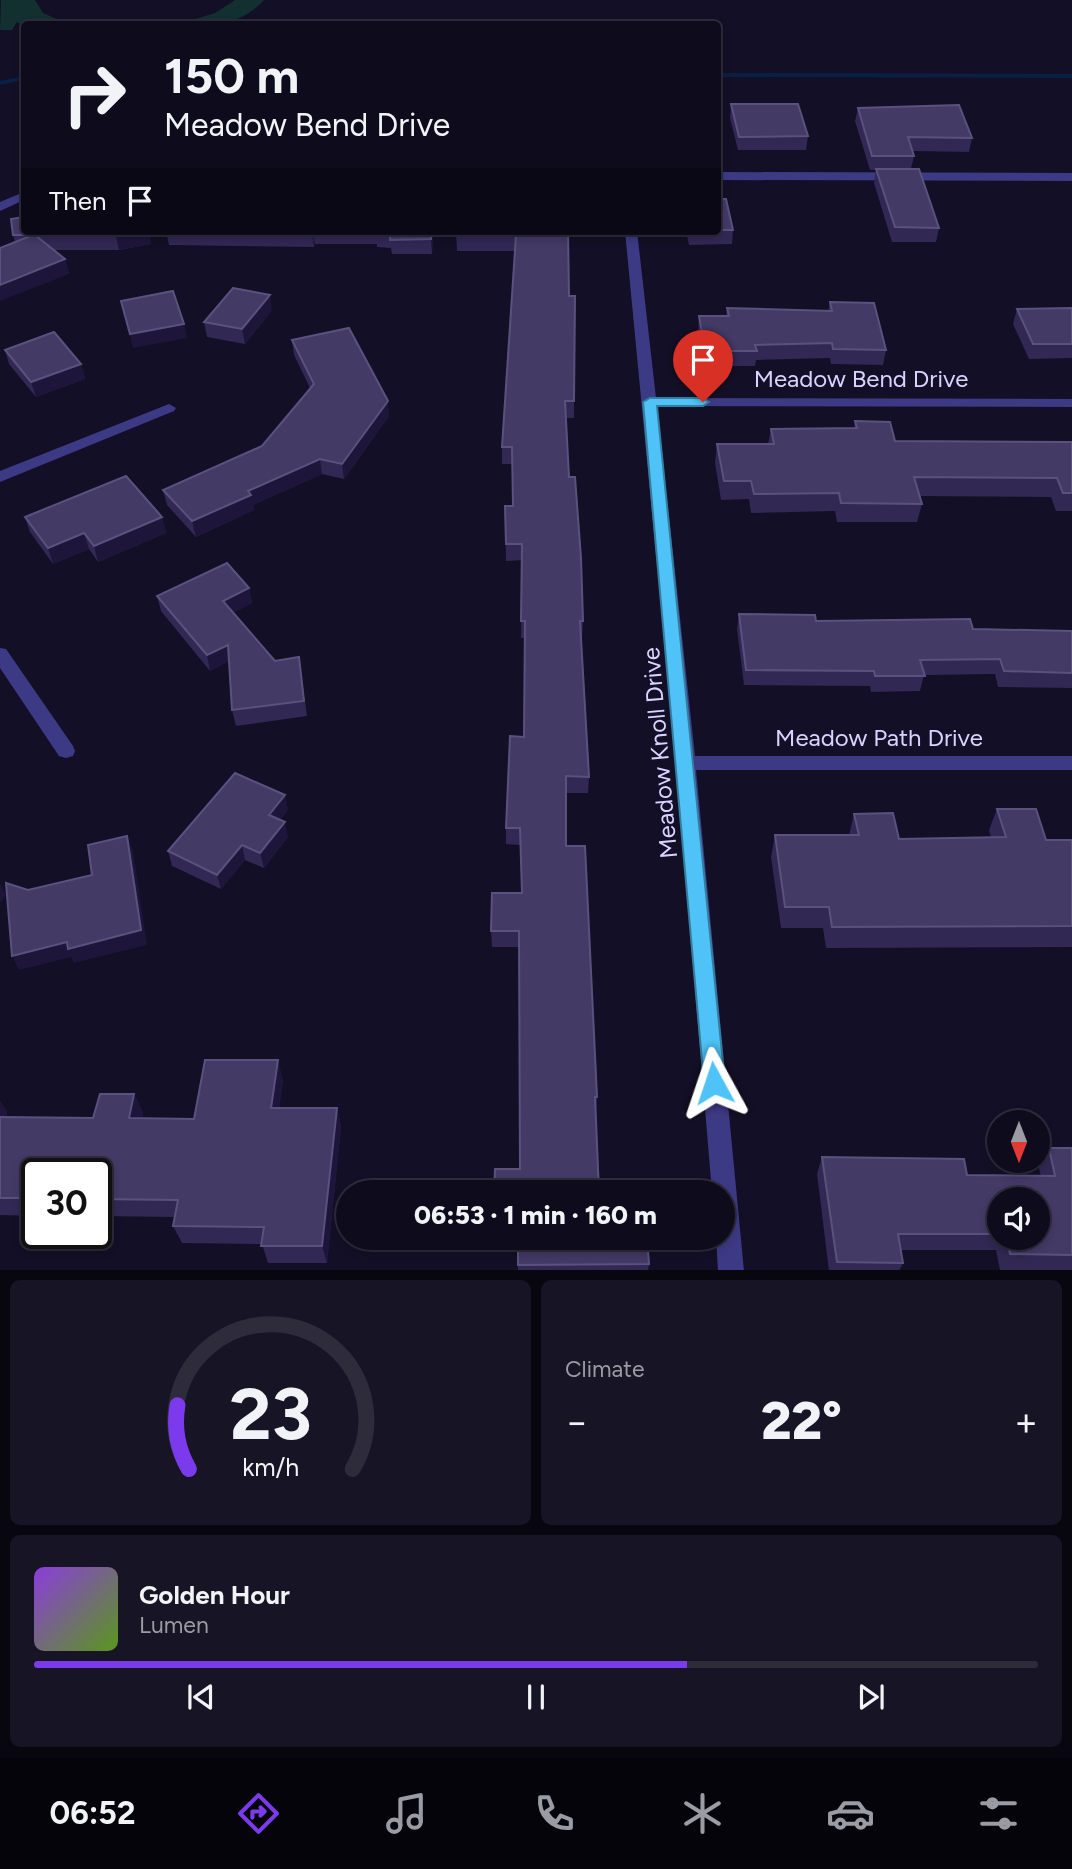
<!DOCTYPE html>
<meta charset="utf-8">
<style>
body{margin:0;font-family:Figtree,sans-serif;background:#171425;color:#f1f3f6;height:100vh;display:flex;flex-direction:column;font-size:26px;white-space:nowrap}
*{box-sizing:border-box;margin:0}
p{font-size:23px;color:#9b9ba3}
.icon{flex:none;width:38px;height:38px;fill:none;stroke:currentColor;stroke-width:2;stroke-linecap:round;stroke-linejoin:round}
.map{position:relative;height:1270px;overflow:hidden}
.drawer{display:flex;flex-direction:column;gap:10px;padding:10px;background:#08060f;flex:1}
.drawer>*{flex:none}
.hud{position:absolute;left:21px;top:21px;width:700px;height:214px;border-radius:7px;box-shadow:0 4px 10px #0003,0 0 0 2px #2e2b3b;background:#0e0b1c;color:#f1f3f6;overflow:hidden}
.needle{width:46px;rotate:180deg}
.tools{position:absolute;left:987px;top:1110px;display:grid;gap:14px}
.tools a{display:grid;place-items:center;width:63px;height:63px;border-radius:50%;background:#0e0b1c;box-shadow:0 4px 10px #0003,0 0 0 2px #2e2b3b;font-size:35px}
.speed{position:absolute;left:21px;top:1158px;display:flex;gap:14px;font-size:35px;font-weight:700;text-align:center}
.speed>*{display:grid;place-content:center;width:91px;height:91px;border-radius:50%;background:#0e0b1c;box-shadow:0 4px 10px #0003,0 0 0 2px #2e2b3b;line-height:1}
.speed .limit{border:4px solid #111;border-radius:10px;background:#fff;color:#111}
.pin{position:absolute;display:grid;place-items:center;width:60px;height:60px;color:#fff;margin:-72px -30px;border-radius:50% 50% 50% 0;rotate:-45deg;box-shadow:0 0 7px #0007}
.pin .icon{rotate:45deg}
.me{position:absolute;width:77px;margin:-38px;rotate:355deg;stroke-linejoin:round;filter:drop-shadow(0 0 5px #0008)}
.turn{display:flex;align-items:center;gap:24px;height:147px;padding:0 28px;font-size:32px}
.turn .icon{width:91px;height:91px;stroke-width:2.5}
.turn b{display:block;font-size:49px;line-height:60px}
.then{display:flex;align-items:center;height:66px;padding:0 28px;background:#0003;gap:14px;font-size:26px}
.big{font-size:52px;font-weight:800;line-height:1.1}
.drawer .card{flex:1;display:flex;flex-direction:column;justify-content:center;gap:10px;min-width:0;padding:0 24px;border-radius:10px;background:#171425}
.drawer .dial{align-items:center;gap:0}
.dial svg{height:182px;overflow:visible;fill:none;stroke:#2e2b3b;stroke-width:7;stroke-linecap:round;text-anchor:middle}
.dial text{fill:#f1f3f6;stroke:none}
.song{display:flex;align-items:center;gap:21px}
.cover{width:84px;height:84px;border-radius:10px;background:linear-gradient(135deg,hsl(270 70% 55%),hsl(90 70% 35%))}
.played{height:7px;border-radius:4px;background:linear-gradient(90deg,#7c3aed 65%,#2e2b3b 65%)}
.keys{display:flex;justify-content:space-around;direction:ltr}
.heat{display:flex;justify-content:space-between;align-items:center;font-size:38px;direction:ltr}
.drawer .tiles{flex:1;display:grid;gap:10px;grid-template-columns:1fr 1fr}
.card:last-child{grid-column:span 2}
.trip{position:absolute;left:336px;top:1180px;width:399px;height:70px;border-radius:35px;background:#0e0b1c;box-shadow:0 4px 10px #0003,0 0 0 2px #2e2b3b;font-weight:800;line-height:70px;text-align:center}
.menu{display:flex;height:112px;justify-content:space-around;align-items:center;background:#06040b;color:#9b9ba3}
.menu .icon{width:49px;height:49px}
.menu .on{color:#7c3aed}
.menu b{font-size:32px;color:#f1f3f6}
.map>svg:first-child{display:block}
</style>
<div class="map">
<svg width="1072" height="1271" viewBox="0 0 1072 1271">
<rect width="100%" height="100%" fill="#130f26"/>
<g fill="#12302f">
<path d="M1 0H35L43 13 68 24H24V27L17 22 12 30H0Z"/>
<path d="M235 0H264C239 27 212 25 179 24L215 13Z"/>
</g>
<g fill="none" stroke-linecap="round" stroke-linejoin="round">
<g fill="#0a1f44" fill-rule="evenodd">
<path d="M718 73 1072 74V78L718 77Z"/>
<path d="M24 76V80L0 85V81Z"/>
</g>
<g fill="#3d3a85" fill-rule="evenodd">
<path d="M718 172 1072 173V181L718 180Z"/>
<path d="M24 192V200L0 211V202Z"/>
<path d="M625 231H637L656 398 1072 399V407L657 406 695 756H1072V770H696L744 1271H718L716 1237H723V1192H712L676 763Z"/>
<path d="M169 404 176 408 174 411 0 482V471Z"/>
<path d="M0 648 6 649 73 746 75 751 73 756 66 758 59 756 0 668Z"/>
</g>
</g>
<g fill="#312854" fill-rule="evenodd">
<path d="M731 104 808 136 806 150H738L730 118Z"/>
<path d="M858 108 972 138 969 152 913 151 914 156 911 169 939 228 936 242H892L874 183 876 170H870L855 121Z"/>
<path d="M718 199 733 230 732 244 689 245 686 231H718Z"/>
<path d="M24 231H148L151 244 119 250H53L65 259 69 274 15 242 13 235Z"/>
<path d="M166 231H433L432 254H392L391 248 377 247V244H315L314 247 169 245Z"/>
<path d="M456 231H568L569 296 574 401V418H566L569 477 583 621 582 638H581L589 777 588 793H566V846L597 1097 596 1111 520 1169 519 947H492L491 931 522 893 521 845 506 844V828L524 737 525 638H521L522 560 506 561 505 506H513L512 464H502V447L515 251H457Z"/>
<path d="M830 302 886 350 883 365 831 364 830 358 756 360 755 366H704L698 331 699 316H726L727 308 828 311Z"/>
<path d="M1072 308V358L1029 359 1013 324 1017 309Z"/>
<path d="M272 310 245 344 207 337 204 322Z"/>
<path d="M292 340 389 416 344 479 322 474 253 505 254 510 196 537 167 505 163 490 262 446 310 388 294 355Z"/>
<path d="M5 350 81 364 85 379 36 397 9 364Z"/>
<path d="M855 421 895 441 1072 442V511H1056L1051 497 920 496 922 504 917 522H837L835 511 751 513 749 499 721 500 715 463 717 444H768L771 429 854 428Z"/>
<path d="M25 517H162L166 533 98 562 89 549 53 564 30 532Z"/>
<path d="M249 588 252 603 234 612 275 661 301 673 307 716 236 726 232 710 229 661 210 671 161 611 157 596Z"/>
<path d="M739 614 816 621 973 629 1072 631V688L998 687 995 674 924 675 920 691 871 692 870 686 744 685 737 629Z"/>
<path d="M997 809 1046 840H1072V947L826 948 823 928H781L771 857 775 835H849L854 814 899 839 991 837 989 830Z"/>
<path d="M288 810 280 820 288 837 264 868 245 860 221 889 172 866 168 851Z"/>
<path d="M283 1080 279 1108H337L341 1127 327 1263H268L262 1244 182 1243 173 1226 175 1217 96 1216V1174H37V1216L0 1215V1101L7 1112 6 1117 93 1118 134 1094 143 1113 142 1118 194 1119Z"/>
<path d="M1049 1148H1072V1271L1000 1270 996 1250H900L903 1263 899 1271H829L817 1174 822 1157 967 1175 1041 1176 1038 1165ZM999 1199 1038 1237H999Z"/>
<path d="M518 1237 649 1264 648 1271H518Z"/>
</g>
<g fill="#1d163a">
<path d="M140 231H148L151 244 119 250 116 236Z"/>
<path d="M312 231 315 244 314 247 312 232Z"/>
<path d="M431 231H433L432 254 431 239Z"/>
<path d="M65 259 69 274 0 301V285Z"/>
<path d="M270 295 272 310 245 344 242 329Z"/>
<path d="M184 324 187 338 133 348 130 334Z"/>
<path d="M81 364 85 379 36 397 31 382Z"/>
<path d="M388 401 389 416 344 479 342 464Z"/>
<path d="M320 459 322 474 253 505 254 510 196 537 192 521 248 491Z"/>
<path d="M162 517 166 533 98 562 94 546Z"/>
<path d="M84 533 89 549 53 564 48 548Z"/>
<path d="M249 588 252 603 227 616 223 601Z"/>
<path d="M228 645 231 660 210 671 207 655Z"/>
<path d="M285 795 288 810 272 830 269 815Z"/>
<path d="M285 822 288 837 264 868 260 853Z"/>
<path d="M127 836 133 851 147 945 74 963 71 957 19 970 12 956 67 942Z"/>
<path d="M242 845 245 860 221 889 217 875Z"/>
<path d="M0 883 6 895 0 903Z"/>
<path d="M278 1060 283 1080 277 1127 271 1108Z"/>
<path d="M134 1094 143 1113 138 1136 129 1118Z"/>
<path d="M0 1101 7 1112 1 1135 0 1134Z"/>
<path d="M337 1108 341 1127 327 1263 322 1246Z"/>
</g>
<g fill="#433a66" stroke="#5a527e" stroke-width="2">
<path d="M731 104H798L808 136 739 137Z"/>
<path d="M959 105 972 138 908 137 914 156H872L858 108Z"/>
<path d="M876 169H919L939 228 895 227Z"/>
<path d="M718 199H726L733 230H718Z"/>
<path d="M24 217V231H140L116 236 35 235 65 259 0 285V248L33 235H13L11 219Z"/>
<path d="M219 231H312V232Z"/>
<path d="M376 231H431V239L390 240V233H376Z"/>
<path d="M456 231H568L569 296H575L574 401H565L569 477H575L581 558 583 621H580L589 777 566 776V846H585L597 1097H595L599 1192H494L495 1169H520L519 931H491L492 893H522L520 828H506L510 736 524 737 525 621H521L522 544H506L505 506H513L512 447H502L516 235 456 236Z"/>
<path d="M233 288 270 295 242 329 204 322Z"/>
<path d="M173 291 184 324 130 334 121 301Z"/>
<path d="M830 302 874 303 886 350 833 349 832 343 755 345 757 351H705L699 316H729L727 308 832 311Z"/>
<path d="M1072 308V344H1033L1017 309Z"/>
<path d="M349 328 388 401 342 464 320 459 248 491 251 495 192 521 163 490 262 446 314 384 292 340Z"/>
<path d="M54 332 81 364 31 382 5 350Z"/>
<path d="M855 421 890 422 895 441 1072 442V493H1063L1057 478 914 477 922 504 841 503 839 493 754 494 751 481H724L717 444H774L771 429 857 428Z"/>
<path d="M126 476 162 517 94 546 84 533 48 548 25 517Z"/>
<path d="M227 563 249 588 223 601 275 661 299 657 304 701 232 710 228 645 207 655 157 596Z"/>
<path d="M739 614 815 615 816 621 970 619 973 629 1072 631V673L1004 671 1000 659 920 660 925 676H875L874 671 746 670Z"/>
<path d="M235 773 285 795 269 815 285 822 260 853 242 845 217 875 168 851Z"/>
<path d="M997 809H1036L1046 840H1072V926L832 927 829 907H785L775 835H859L854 814 893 813 899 839 1006 837Z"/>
<path d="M127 836 141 930 68 949 67 942 12 956 6 883 28 890 92 875 88 845Z"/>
<path d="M205 1060H278L271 1108H337L322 1246H261L264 1227 173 1226 178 1200 96 1199V1174H37V1198H0V1117L93 1118 100 1094H134L129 1118 194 1119Z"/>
<path d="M1049 1148H1072V1255L1010 1254 1007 1237H1038V1199H999V1234H898L903 1263 837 1262 822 1157 964 1159 967 1175 1055 1176Z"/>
<path d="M518 1237H647L649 1264 518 1265Z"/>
</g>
<path fill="#4fc3f7" stroke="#337fa1" stroke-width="2" d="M650 398H703L709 402 703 406H657L725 1083 722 1090 714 1093 707 1090 704 1083 643 402Z"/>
<g text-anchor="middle" stroke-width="7" stroke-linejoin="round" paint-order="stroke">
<g font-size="24" fill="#d9d4ff" stroke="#130f26">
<text x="861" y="387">Meadow Bend Drive</text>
<text x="879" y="746">Meadow Path Drive</text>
<text transform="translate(660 753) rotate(-95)" y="8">Meadow Knoll Drive</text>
</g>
</g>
</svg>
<div class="tools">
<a><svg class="needle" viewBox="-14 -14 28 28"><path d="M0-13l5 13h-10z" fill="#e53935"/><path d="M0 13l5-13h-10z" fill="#9b9ba3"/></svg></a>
<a><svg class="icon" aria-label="sound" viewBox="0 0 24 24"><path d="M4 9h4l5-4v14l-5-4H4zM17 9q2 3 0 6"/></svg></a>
</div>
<div class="speed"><div class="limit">30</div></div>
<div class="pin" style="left:703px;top:402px;background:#d93025"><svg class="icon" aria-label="arrive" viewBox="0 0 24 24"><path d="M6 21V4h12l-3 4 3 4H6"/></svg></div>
<svg class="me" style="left:714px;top:1083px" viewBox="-20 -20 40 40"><path d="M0-17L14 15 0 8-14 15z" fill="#4fc3f7" stroke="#fff" stroke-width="4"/></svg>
<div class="trip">06:53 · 1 min · 160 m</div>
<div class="hud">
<div class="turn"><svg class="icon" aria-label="right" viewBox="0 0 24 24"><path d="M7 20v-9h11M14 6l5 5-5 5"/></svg><div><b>150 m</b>Meadow Bend Drive</div></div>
<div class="then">Then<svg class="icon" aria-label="arrive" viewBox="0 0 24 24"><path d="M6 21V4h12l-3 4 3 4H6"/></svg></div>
</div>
</div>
<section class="drawer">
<div class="tiles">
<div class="card dial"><svg viewBox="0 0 100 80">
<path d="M14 69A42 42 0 1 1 86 69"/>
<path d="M14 69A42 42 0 0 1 9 41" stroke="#7c3aed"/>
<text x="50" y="56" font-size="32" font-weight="700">23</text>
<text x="50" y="72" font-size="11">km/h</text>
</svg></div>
<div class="card"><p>Climate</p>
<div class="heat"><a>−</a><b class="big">22°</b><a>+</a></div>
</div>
<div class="card">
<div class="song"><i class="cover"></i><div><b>Golden Hour</b><p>Lumen</p></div></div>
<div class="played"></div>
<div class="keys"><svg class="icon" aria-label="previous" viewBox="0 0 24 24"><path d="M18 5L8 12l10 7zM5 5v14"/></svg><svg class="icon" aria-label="pause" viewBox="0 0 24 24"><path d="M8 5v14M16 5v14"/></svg><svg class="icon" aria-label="next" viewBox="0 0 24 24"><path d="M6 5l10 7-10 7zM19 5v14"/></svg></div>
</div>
</div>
</section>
<nav class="menu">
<b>06:52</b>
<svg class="icon on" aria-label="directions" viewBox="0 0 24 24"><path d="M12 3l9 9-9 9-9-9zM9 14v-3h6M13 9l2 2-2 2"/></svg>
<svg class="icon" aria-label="music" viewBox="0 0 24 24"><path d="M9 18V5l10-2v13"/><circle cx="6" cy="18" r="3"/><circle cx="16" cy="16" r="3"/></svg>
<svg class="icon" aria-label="phone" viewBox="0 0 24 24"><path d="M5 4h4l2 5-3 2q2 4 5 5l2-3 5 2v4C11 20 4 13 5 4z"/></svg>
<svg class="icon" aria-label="climate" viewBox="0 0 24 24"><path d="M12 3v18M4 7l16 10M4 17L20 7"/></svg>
<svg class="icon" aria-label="car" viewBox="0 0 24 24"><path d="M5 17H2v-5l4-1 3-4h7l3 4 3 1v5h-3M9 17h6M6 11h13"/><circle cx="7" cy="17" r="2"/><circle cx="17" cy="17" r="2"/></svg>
<svg class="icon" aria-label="filters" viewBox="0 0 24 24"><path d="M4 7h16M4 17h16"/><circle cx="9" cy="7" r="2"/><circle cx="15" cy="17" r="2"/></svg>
</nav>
